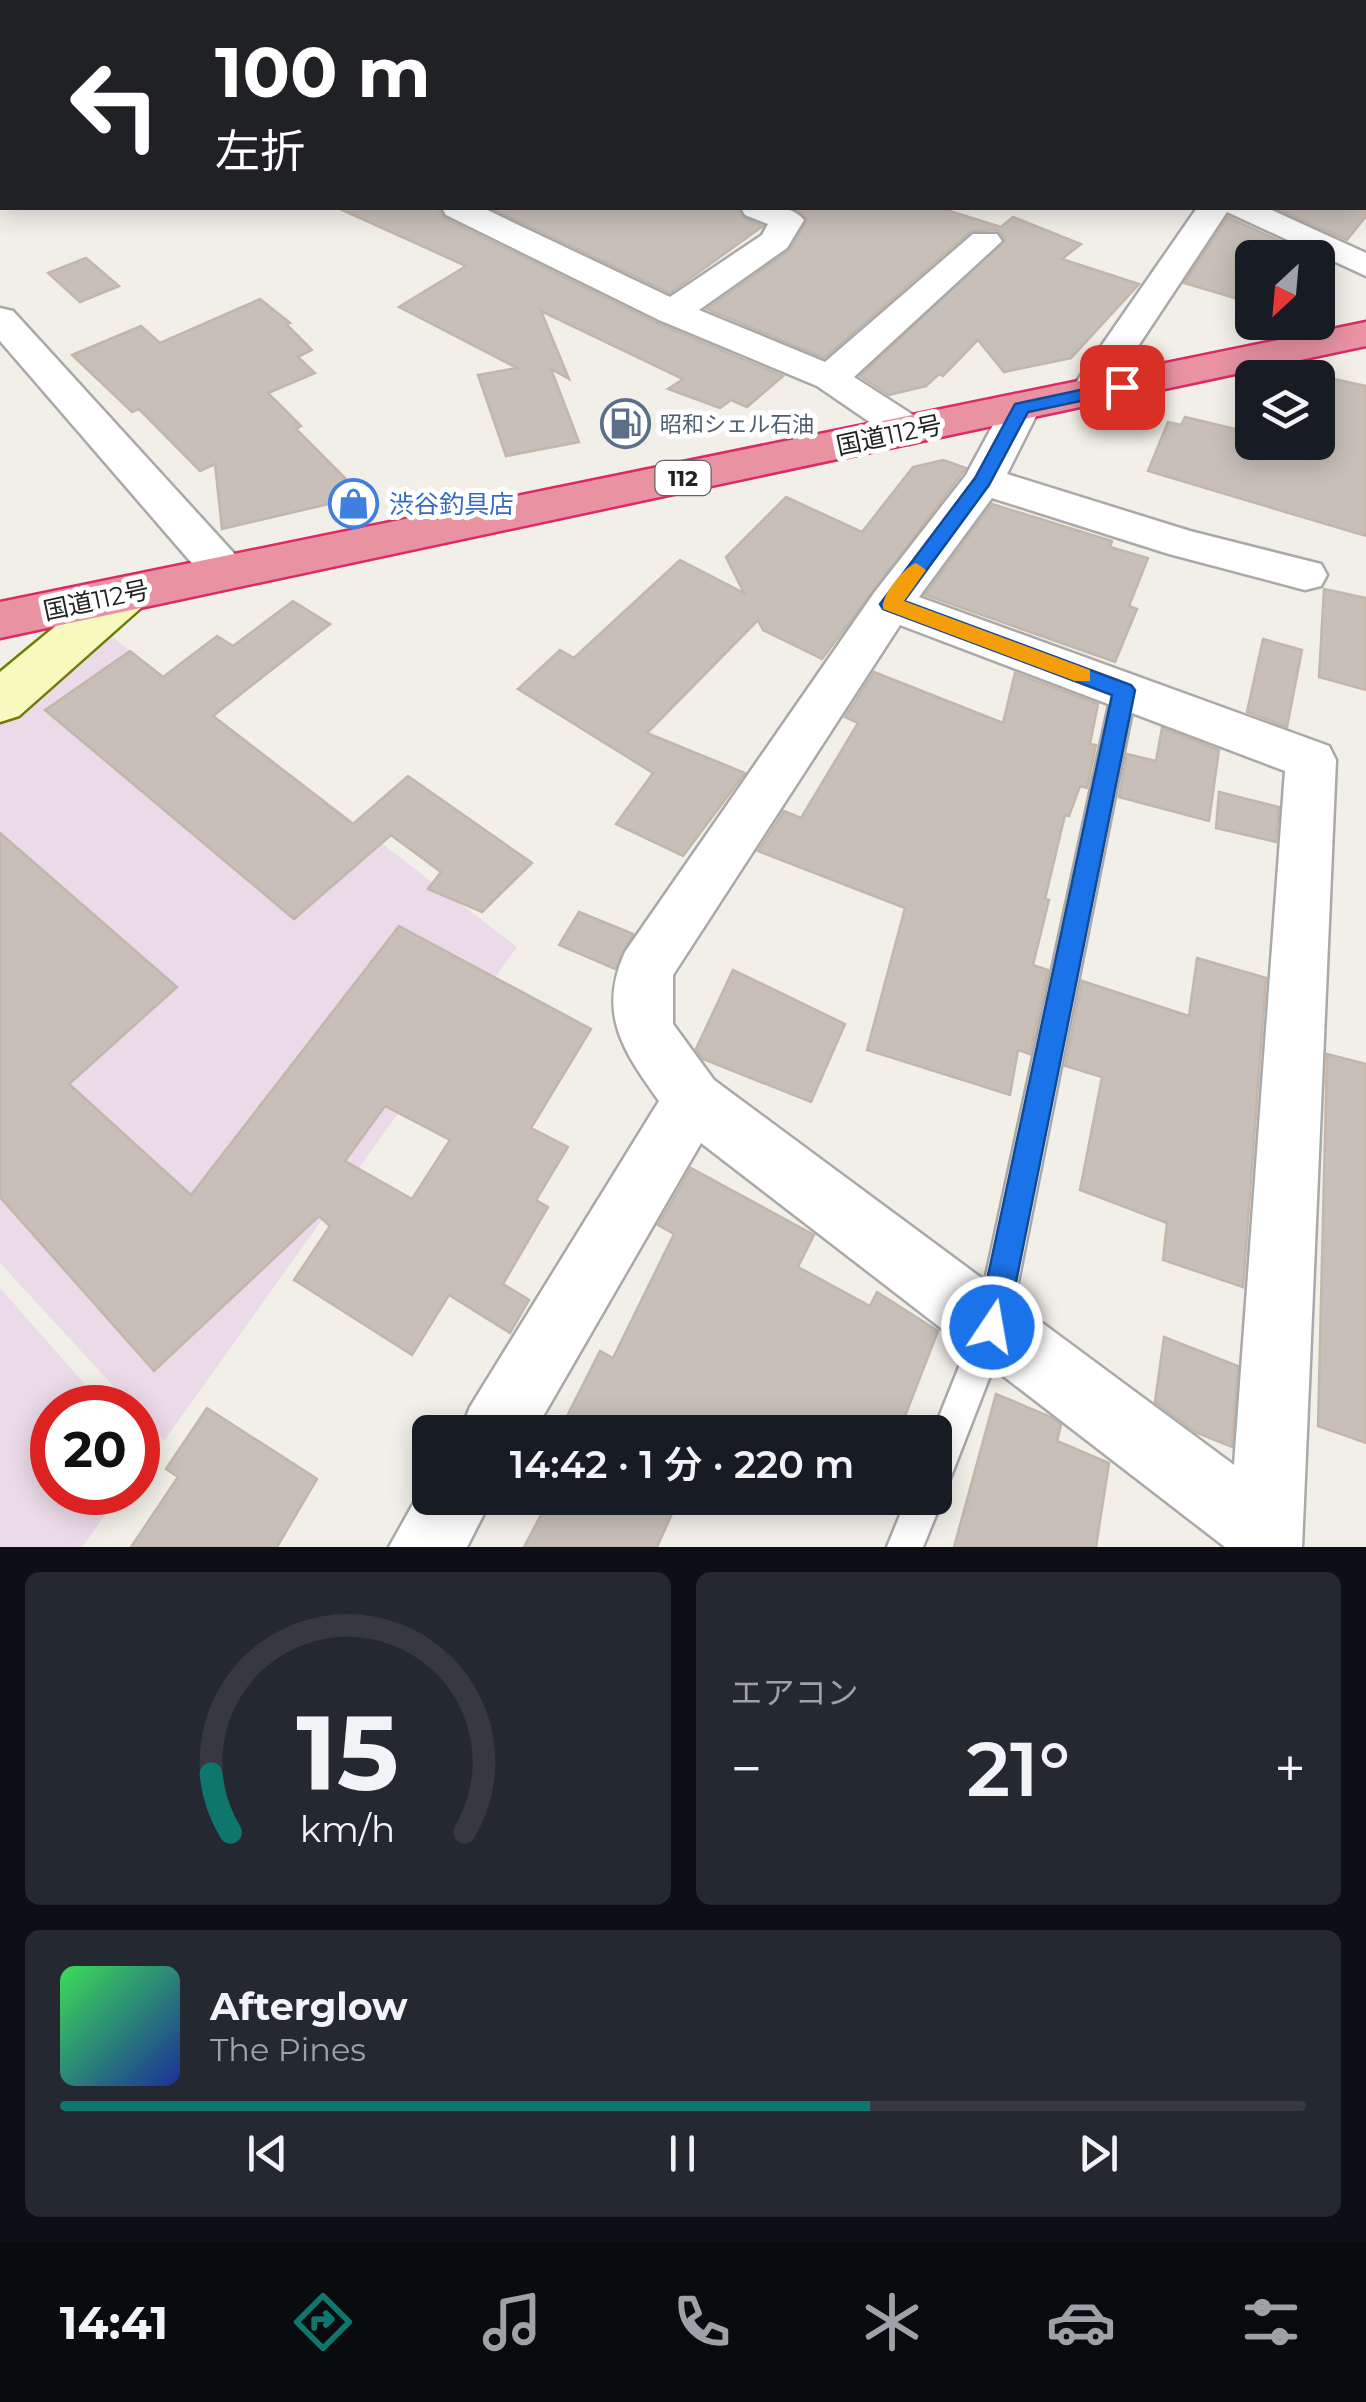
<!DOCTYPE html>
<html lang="ja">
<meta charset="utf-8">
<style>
body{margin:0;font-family:Montserrat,"Noto Sans JP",sans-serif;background:#242831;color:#f1f3f6;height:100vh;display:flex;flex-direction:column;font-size:38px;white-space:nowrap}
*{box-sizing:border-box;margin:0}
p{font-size:32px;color:#9ea1a6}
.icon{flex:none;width:55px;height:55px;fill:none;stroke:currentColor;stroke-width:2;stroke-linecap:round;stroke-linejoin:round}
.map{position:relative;height:1547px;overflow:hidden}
.side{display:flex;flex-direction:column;gap:25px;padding:25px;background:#0d0f14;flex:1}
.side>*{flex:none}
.top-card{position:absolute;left:0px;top:0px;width:1368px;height:210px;box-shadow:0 5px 25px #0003;background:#202124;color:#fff;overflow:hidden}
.needle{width:65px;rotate:206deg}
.controls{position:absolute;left:1235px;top:240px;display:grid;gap:20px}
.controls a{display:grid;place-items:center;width:100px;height:100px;border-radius:15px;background:#171b24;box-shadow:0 5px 25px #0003;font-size:50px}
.speed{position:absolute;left:30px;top:1385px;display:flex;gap:20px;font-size:50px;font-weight:700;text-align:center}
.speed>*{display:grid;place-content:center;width:130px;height:130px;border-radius:50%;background:#171b24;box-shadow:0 5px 25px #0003;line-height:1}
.speed .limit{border:15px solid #d22;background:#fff;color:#111}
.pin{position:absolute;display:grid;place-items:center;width:85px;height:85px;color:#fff;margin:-42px;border-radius:20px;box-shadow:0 5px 15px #0006}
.me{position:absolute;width:110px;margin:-55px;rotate:12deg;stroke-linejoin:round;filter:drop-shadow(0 0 8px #0008)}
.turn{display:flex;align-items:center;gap:35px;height:210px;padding:0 50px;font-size:45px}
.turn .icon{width:130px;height:130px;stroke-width:2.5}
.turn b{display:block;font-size:70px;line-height:85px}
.big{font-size:75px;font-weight:600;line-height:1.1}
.side .tile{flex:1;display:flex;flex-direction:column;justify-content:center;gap:15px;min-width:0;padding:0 35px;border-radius:15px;background:#242831}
.side .dial{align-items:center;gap:0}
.dial svg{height:260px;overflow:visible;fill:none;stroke:#363941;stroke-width:7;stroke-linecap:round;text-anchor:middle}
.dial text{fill:#f1f3f6;stroke:none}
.song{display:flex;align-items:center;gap:30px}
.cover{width:120px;height:120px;border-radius:15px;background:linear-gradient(135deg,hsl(130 70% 55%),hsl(230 70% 35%))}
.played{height:10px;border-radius:5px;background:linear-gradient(90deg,#0f766e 65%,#363941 65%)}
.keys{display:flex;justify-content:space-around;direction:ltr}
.heat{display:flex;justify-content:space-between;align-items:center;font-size:55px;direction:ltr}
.side .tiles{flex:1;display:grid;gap:25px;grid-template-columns:1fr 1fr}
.tile:last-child{grid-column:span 2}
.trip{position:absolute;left:412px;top:1415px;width:540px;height:100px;border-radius:15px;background:#171b24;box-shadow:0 5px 25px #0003;font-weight:600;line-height:100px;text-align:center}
.dock{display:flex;height:160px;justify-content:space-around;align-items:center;background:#090b0e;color:#9ea1a6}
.dock .icon{width:70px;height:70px}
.dock .active{color:#0f766e}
.dock b{font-size:45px;color:#f1f3f6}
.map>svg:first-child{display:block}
</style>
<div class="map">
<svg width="1366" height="1547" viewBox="0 0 1366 1547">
<rect width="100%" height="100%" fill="#f2efe9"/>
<g fill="#ebdbe8">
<path d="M103 630 517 947 164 1441 0 1263V723Z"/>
<path d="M0 1288 105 1407 52 1408V1492L121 1493 82 1547H0Z"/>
</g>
<g fill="#c7bfb8" stroke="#c4b6ab" stroke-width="2.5" fill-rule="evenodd">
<path d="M338 208H438L444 218 657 323 783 376 747 407 731 400 720 408 668 389 683 379 541 311 569 379 551 369 579 442 506 456 478 375 517 368 399 307 466 266Z"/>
<path d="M491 208H737L744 218 763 226 670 293Z"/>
<path d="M793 208H940L1001 227 1013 217 1081 244 1062 259 1139 284 1071 358 1004 372 978 340 943 376 939 374 926 386 889 395 860 376 1005 239 997 230 971 231 824 358 707 309 790 250 808 219Z"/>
<path d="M1275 208H1366V216L1347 240Z"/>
<path d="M1228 217 1317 258H1252V303L1184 283Z"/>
<path d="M86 258 119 286 80 302 48 273Z"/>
<path d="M260 299 290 323 286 324 312 350 298 357 315 373 268 393 301 426 296 429 363 496 222 529 215 464 200 471 139 409 132 412 72 355 141 326 160 343Z"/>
<path d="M1334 379 1366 386V536L1148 471 1168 422 1181 425 1185 417 1252 433V442H1328Z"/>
<path d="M943 460 966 468 822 659 763 630 758 620 647 733 745 773 683 856 616 824 653 773 518 689 560 650 574 658 680 560 744 593 726 557 786 497 862 532 913 467Z"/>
<path d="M992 504 1112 541 1110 547 1148 558 1129 606 1137 609 1115 662 925 595Z"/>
<path d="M1324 589 1366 598V690L1319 677Z"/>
<path d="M293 601 330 624 213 716 353 824 408 776 532 863 482 912 428 889 441 872 391 835 294 919 45 710 130 651 163 677 217 636 233 646Z"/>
<path d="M1263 639 1302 650 1287 727 1247 712Z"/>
<path d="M874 672 1003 723 1015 673 1098 704 1090 744 1096 745 1087 788 1080 786 1069 816 1065 815 1045 899 1049 900 1033 965 1048 970 1030 1054 1018 1050 1010 1095 867 1050 905 908 758 851 784 811 801 818 858 723 845 717Z"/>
<path d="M1162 728 1219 750 1209 821 1119 797 1127 754 1156 761Z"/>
<path d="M1219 792 1279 807 1276 842 1216 828Z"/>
<path d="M0 833 177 987 69 1084 191 1195 399 926 591 1029 531 1128 568 1147 536 1200 548 1207 503 1284 529 1300 510 1333 449 1295 412 1355 294 1280 330 1226 319 1216 154 1371 0 1197ZM385 1106 450 1140 412 1199 345 1161Z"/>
<path d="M579 912 633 934 615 969 559 945Z"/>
<path d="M1197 958 1266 978 1243 1287 1163 1260 1167 1223 1080 1190 1102 1077 1065 1066 1082 981 1189 1016Z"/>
<path d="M733 970 845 1024 811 1102 703 1059 696 1049Z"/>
<path d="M1327 1054 1366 1064V1443L1318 1426Z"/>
<path d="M691 1168 814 1235 798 1267 870 1306 877 1292 938 1331 905 1416 915 1422 912 1432H551L558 1419 564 1422 600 1351 613 1358 674 1234 658 1225Z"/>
<path d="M1164 1337 1238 1366 1232 1447 1197 1433 1155 1402Z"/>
<path d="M996 1394 1051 1417 1061 1425 1057 1441 1109 1463 1096 1547H954Z"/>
<path d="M207 1408 317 1479 277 1547H131L178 1477 166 1469Z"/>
<path d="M531 1498H679L657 1547H524L545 1507Z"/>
</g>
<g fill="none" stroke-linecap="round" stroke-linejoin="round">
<defs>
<path id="lane" d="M1124 682 1136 691 1009 1327 948 1484 939 1487 943 1498 923 1547H887L907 1498H935L933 1432 975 1327 1112 691Z"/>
<g id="street">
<path d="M762 0H792L793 2H763Z"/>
<path d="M915 0H946L947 2H916Z"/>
<rect x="1043" y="0" width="26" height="2"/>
<rect x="1167" y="0" width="26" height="2"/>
<path d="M1298 0H1324L1325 2H1299Z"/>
<rect x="1365" y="91" width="1" height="18"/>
<rect x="1365" y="170" width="1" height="20"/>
<path d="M442 208H483L670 297 762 235 768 224 745 215 741 208C762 208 789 202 804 220L787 248 699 310 825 362 973 234H997L1002 241 854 377 924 422 930 431 924 440 910 444 896 440 817 386 659 320 446 215Z"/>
<path d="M1197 208H1267L1366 253V276L1227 212 1101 402H1073L1068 394Z"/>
<path d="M0 308 13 311 241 561 247 572 241 583 225 587 209 583 0 341Z"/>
<path d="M1021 396 1035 399 1040 408 1007 474 1190 531 1321 564 1327 575 1321 586 1305 590 1169 554 992 498 919 597 1329 746 1336 760 1302 1547H1225L701 1143 534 1432H460L470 1407 659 1101C624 1052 597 1014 625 952L874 593 966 475 1007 399ZM900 625 1285 771 1234 1465 714 1080 673 1024V975Z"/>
<path d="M430 1474V1498H492L467 1547H389Z"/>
</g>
<path id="secondary" d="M126 577 143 582 151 594 143 606 19 716 0 722V672L109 582Z"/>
<path id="highway" d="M1366 322V346L0 638V602Z"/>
</defs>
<use href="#lane" stroke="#a9a9a9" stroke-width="5"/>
<use href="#street" stroke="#a9a9a9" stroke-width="5"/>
<use href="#secondary" stroke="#707d05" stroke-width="5"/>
<use href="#highway" stroke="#dc2a67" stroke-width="5"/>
<use href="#lane" fill="#fff" fill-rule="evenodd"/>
<use href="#street" fill="#fff" fill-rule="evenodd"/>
<use href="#secondary" fill="#f7fabf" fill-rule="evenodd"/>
<use href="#highway" fill="#e892a2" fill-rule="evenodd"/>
</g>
<path fill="#1a73e8" stroke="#114b97" stroke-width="2.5" d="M1122 381 1128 383V391L1028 412 989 485 904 601 1131 685 1135 690 1007 1327 1003 1337 992 1342 981 1337 977 1327 1112 695 883 609 880 604 975 478 1015 404Z"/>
<path fill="#f59e0b" d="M916 563 926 570 904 601 1090 670V681H1075L883 609C881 596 902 569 916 563Z"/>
<defs>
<symbol id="fuel-ring" viewBox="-11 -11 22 22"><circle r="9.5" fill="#fff" stroke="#5c6f8a" stroke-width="1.5"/><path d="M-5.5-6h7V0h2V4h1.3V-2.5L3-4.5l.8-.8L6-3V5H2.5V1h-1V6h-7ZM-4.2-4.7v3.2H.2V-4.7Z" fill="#5c6f8a"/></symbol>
<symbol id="shop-ring" viewBox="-11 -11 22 22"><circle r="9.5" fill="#fff" stroke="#3f7fe0" stroke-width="1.5"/><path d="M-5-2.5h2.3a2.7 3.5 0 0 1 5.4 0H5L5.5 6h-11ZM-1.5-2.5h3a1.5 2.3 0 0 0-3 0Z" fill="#3f7fe0"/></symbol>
</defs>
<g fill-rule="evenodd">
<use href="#fuel-ring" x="598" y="396" width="55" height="55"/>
<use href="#shop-ring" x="326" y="476" width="55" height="55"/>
</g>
<g text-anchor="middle" stroke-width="10" stroke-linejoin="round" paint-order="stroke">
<g font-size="22" fill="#4e5e75" stroke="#fff" text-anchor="start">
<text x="660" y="432">昭和シェル石油</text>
</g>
<rect fill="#fff" stroke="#646464" stroke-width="2.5" x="655.5" y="461" width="55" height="34" rx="8"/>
<g font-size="22" font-weight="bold" fill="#222">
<text x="683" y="486">112</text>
</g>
<g font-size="25" fill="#222" stroke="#fff">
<text transform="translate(889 435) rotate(-12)" y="9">国道112号</text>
<text transform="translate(96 600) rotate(-12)" y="9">国道112号</text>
</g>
<g font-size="25" fill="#366cbe" stroke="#fff" text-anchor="start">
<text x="389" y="513">渋谷釣具店</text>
</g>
</g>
</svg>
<div class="controls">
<a><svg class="needle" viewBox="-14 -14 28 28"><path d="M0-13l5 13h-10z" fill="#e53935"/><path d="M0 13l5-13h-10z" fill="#9ea1a6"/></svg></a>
<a><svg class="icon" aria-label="layers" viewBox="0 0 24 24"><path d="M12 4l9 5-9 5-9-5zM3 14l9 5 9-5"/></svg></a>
</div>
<div class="speed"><div class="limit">20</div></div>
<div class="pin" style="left:1122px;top:387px;background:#d93025"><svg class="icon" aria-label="arrive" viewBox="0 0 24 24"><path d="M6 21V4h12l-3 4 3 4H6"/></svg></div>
<svg class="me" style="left:992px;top:1327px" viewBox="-20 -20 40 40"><circle r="17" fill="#1a73e8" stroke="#fff" stroke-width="3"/><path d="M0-11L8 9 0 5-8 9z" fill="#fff"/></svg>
<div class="trip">14:42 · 1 分 · 220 m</div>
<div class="top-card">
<div class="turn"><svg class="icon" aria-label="left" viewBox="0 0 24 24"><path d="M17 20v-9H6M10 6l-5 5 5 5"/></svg><div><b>100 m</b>左折</div></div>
</div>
</div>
<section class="side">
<div class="tiles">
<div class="tile dial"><svg viewBox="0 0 100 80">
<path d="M14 69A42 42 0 1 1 86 69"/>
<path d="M14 69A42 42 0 0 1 8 51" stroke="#0f766e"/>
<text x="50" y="56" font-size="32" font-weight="700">15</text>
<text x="50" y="72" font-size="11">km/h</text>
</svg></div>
<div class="tile"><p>エアコン</p>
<div class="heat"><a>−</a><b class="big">21°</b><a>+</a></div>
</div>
<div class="tile">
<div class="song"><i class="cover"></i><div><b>Afterglow</b><p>The Pines</p></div></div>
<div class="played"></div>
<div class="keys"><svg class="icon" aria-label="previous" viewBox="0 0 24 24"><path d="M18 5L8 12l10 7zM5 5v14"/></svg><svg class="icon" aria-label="pause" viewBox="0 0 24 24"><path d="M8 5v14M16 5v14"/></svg><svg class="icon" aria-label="next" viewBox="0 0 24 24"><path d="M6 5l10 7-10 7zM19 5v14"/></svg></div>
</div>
</div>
</section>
<nav class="dock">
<b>14:41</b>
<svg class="icon active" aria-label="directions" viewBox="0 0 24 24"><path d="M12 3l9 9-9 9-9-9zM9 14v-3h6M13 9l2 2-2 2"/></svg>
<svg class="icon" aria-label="music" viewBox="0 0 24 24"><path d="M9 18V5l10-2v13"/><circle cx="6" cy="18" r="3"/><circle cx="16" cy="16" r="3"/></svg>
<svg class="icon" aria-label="phone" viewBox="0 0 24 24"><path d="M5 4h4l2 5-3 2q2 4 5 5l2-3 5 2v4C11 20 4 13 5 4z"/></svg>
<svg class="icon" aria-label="climate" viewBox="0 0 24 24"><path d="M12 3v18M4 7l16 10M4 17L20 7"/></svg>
<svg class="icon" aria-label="car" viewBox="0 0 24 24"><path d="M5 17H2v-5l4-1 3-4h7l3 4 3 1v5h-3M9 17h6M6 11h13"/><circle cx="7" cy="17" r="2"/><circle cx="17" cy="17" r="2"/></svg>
<svg class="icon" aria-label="filters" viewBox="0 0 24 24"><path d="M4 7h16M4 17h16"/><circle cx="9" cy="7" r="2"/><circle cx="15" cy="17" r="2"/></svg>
</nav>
